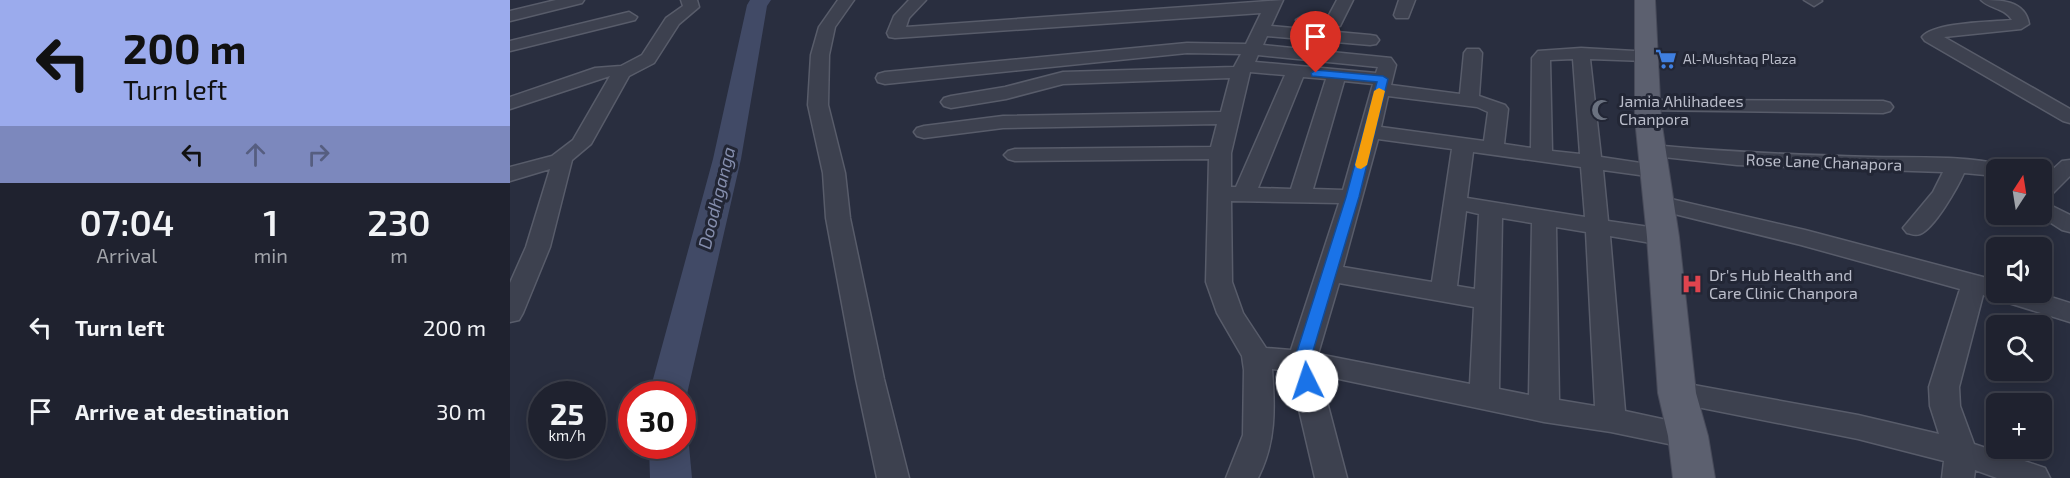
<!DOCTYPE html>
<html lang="en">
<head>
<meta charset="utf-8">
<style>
	body { margin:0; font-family:"Exo 2",sans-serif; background:#2c2f3b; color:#f1f3f6; height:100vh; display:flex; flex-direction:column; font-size:22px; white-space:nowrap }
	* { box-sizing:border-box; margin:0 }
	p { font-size:20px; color:#a1a4aa }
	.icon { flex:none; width:33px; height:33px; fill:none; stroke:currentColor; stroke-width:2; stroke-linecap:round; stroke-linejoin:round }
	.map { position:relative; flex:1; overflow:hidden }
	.panel { display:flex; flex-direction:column; background:#1f222f; width:510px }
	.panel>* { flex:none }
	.guide { background:#9babed; color:#111; overflow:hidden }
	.needle { width:39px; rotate:12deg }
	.controls { position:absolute; left:1476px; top:159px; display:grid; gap:12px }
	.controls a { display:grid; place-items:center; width:66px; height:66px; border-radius:9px; background:#1f222f; box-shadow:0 3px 15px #0003,0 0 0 2px #3c3f4b; font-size:30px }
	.speed { position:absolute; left:18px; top:381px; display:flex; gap:12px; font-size:30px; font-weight:700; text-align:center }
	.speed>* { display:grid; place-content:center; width:78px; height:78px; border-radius:50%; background:#1f222f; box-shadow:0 3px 15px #0003,0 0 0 2px #3c3f4b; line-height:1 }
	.speed small { font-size:15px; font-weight:400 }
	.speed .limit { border:9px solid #d22; background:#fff; color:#111 }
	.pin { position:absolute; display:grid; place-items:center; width:51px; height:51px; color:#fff; margin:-62px -26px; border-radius:50% 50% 50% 0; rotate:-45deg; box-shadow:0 0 6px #0007 }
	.pin .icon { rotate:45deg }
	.me { position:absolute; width:66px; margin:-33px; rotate:356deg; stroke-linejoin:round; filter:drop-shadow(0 0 4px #0008) }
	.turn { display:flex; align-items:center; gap:21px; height:126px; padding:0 24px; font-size:27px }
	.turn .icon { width:78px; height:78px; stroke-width:2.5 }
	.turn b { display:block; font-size:42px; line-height:51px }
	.lanes { display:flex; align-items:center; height:57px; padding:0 24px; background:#0003; justify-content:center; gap:30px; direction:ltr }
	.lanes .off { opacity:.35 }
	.eta { display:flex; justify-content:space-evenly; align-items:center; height:102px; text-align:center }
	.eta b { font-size:36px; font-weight:600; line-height:42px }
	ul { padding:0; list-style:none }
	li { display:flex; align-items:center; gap:18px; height:84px; padding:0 24px }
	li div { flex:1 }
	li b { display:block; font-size:22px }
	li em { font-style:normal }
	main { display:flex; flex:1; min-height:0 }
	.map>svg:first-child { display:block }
</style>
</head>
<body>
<main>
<section class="panel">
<div class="guide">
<div class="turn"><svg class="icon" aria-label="left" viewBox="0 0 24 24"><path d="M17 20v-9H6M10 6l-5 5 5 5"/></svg><div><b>200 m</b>Turn left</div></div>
<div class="lanes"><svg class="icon" aria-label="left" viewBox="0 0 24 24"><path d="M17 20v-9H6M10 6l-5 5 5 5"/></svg><svg class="icon off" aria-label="ahead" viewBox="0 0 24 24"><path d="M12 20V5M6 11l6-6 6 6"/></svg><svg class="icon off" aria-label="right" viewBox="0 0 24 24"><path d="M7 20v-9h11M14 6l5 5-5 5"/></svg></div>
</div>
<div class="eta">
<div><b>07:04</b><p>Arrival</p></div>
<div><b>1</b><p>min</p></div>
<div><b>230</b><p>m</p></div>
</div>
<ul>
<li><svg class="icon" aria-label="left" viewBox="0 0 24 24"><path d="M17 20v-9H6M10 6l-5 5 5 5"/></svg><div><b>Turn left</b></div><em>200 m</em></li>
<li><svg class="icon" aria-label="arrive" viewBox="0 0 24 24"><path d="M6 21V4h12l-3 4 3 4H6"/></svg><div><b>Arrive at destination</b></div><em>30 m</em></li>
</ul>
</section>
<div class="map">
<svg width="1560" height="478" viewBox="0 0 1560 478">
	<rect width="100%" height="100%" fill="#292e3f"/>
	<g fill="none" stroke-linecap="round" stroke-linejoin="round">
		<path fill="#414a66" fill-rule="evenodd" d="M 240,0 L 261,0 L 257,6 L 231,159 L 177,394 L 172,403 L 172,394 L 139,394 L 203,159 L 237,5 Z
			M 172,434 L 179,446 L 182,478 L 140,478 L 139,446 L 172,446 Z"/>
		<defs>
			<path id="minor" d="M 46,0 L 74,0 L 72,3 L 0,21 L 0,11 Z
				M 171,0 L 187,0 L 189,7 L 169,24 L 144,63 L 119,76 L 81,144 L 62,160 L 40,247 L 13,313 L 9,320 L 0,322 L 0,283 L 16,247 L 40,169 L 0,181 L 0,167 L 42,156 L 63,140 L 100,76 L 0,109 L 0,97 L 85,68 L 111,66 L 132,55 L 156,18 L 173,6 Z
				M 328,0 L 344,0 L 325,27 L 319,55 L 318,105 L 335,173 L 340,218 L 374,379 L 399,478 L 367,478 L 346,379 L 316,218 L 313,173 L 298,105 L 301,55 L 309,27 Z
				M 399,0 L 416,0 L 399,18 L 396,27 L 773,0 L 761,26 L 860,35 L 866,36 L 869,40 L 866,44 L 860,45 L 757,36 L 753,45 L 881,58 L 886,65 L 881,85 L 950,94 L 954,53 L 957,49 L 969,49 L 972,53 L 969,96 L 995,105 L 998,109 L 994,144 L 1021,148 L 1022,58 L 1028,51 L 1071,48 L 1142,52 L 1145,56 L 1142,60 L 1136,61 L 1080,59 L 1091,157 L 1144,165 L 1152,166 L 1155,171 L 1152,176 L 1144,177 L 1093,170 L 1098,221 L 1153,229 L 1161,232 L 1165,237 L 1161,242 L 1153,245 L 1100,236 L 1115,411 L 1189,427 L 1193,436 L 1189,445 L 1178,448 L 1101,432 L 1034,422 L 810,375 L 837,478 L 805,478 L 780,371 L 762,369 C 765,408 766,443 748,478 L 716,478 L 733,435 L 734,370 L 732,356 L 707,313 L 696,282 L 699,159 L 505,161 L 498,159 L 494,155 L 498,151 L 505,149 L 701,147 L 707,124 L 493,128 L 414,138 L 407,136 L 404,132 L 407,128 L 414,126 L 493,116 L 711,112 L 720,78 L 553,84 L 496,99 L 441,108 L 434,106 L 431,102 L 434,98 L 441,96 L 495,87 L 553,72 L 724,67 L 731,54 L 677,53 L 375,84 L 368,82 L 366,78 L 368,74 L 375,72 L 677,43 L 736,44 L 751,13 L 385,38 L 379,37 L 377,33 L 384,16 ZM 748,55 L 868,67 L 866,73 L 745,62 ZM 1063,59 L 1070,154 L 1042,151 L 1040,60 ZM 740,72 L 775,75 L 726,187 L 721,187 L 721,153 ZM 793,77 L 816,79 L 781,189 L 748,188 ZM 834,81 L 863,84 L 833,190 L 803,189 ZM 878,96 L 967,107 L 978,112 L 974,141 L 871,127 ZM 868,139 L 942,149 L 922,282 L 833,267 ZM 963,152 L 1071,167 L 1075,217 L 957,198 ZM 721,201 L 829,203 L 781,350 L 756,348 L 733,313 L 722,282 ZM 956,211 L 969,214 L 965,289 L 947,286 ZM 992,218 L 1022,223 L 1019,395 L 989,389 ZM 1046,227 L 1076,232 L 1085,406 L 1049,400 ZM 829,283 L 964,307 L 960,384 L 808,354 Z
				M 827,0 L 843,0 L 830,26 L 794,25 L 786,20 L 794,15 L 818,17 Z
				M 889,0 L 905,0 L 898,18 L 886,18 L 884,15 Z
				M 1294,0 L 1311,0 L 1312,1 L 1304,6 Z
				M 1471,0 C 1490,0 1515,0 1519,24 L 1511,29 L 1434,37 L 1560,109 L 1560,123 L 1553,121 L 1415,41 L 1412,37 C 1424,22 1483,22 1502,20 C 1495,8 1480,9 1471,0 Z
				M 119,12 L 127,17 L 125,20 L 0,51 L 0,41 Z
				M 1137,100 L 1373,101 L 1380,103 L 1383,107 L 1380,111 L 1373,113 L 1130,110 L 1127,106 L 1130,102 Z
				M 1142,145 C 1215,152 1288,155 1361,157 C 1404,158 1452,155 1494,165 L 1496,170 L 1486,170 L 1486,176 L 1454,173 C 1448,187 1424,229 1410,234 C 1405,236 1402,234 1397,233 L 1393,228 L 1423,192 L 1433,172 L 1227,165 L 1135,155 L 1132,151 L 1135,147 Z
				M 1560,160 L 1560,176 L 1540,196 L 1532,198 L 1532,179 L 1552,161 Z
				M 1148,196 L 1295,230 L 1473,277 L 1486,281 L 1486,292 L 1525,292 L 1560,303 L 1560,322 L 1473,295 L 1449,387 L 1450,406 L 1464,444 L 1535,468 L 1540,478 L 1487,478 L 1465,470 L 1464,478 L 1432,478 L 1434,461 L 1348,439 L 1157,401 L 1152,393 L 1157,385 L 1167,382 L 1348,415 L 1429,434 L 1420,406 L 1419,387 L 1450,289 L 1291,245 L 1140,208 L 1137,203 L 1140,198 Z
				M 1532,201 L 1560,215 L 1560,232 L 1552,230 L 1527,214 L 1532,214 Z"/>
			<path id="major" d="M 1125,0 L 1145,0 L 1151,119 L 1169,237 L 1186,393 L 1198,436 L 1205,478 L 1163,478 L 1158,436 L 1148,393 L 1137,237 L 1125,119 Z"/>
		</defs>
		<use href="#minor" stroke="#585c6a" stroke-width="3"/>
		<use href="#major" stroke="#474a59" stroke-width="2"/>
		<use href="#minor" fill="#3d414f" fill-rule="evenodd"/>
		<use href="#major" fill="#5c606f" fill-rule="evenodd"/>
	</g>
	<path fill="#1a73e8" stroke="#114b97" stroke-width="1.5" d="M 806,70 L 873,76 L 878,79 L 849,197 L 800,361 L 805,381 L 803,385 L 797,387 L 791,385 L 784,361 L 836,197 L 867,82 L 802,76 L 801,73 Z"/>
	<path fill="#f59e0b" d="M 869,88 L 875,91 L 857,165 L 851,169 L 847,168 L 845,165 L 864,91 Z"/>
	<defs>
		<symbol id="supermarket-bare" viewBox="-9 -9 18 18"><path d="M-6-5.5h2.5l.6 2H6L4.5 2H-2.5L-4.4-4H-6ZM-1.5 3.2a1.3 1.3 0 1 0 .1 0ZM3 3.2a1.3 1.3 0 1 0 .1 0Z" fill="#3f7fe0" stroke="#222635" stroke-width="2.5" paint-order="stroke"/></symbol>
		<symbol id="mosque-bare" viewBox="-9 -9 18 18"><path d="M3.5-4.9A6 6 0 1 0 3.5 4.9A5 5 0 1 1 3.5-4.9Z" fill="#6b7280" stroke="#222635" stroke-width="2.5" paint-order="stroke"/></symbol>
		<symbol id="hospital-bare" viewBox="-9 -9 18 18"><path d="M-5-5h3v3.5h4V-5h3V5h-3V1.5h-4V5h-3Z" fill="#e0444e" stroke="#222635" stroke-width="2.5" paint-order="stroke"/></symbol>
	</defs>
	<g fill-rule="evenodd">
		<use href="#supermarket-bare" x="1141" y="44" width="30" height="30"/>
		<use href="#mosque-bare" x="1077" y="95" width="30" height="30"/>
		<use href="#hospital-bare" x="1167" y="269" width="30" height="30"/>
	</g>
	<g text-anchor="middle" stroke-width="6" stroke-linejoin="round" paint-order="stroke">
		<g font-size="14" fill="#babdca" stroke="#222635" text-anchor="start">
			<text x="1173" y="64">Al-Mushtaq Plaza</text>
		</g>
		<g font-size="16" fill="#babdca" stroke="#222635" text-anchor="start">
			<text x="1109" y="107">Jamia Ahlihadees<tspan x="1109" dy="18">Chanpora</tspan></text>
			<text x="1199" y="281">Dr's Hub Health and<tspan x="1199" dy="18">Care Clinic Chanpora</tspan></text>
		</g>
		<g font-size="16" fill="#babdca" stroke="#222635">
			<text transform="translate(1314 162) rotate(2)" y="6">Rose Lane Chanapora</text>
		</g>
		<g font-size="18" font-style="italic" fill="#858ead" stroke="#222635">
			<text transform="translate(207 198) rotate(-76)" y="6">Doodhganga</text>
		</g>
	</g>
</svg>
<div class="controls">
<a><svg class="needle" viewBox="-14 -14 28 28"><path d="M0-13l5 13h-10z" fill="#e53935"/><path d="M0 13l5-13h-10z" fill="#a1a4aa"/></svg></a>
<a><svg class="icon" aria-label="sound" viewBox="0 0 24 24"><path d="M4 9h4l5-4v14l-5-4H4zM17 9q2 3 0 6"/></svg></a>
<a><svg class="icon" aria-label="search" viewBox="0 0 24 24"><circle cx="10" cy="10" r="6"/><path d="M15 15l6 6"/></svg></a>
<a>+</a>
</div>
<div class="speed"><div>25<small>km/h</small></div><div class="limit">30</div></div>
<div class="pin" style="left:806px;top:73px;background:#d93025"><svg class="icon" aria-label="arrive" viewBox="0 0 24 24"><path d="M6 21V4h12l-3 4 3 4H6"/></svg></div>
<svg class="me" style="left:797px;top:381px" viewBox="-20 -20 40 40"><circle r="19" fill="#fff"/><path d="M0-13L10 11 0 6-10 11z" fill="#1a73e8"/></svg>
</div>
</main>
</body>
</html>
